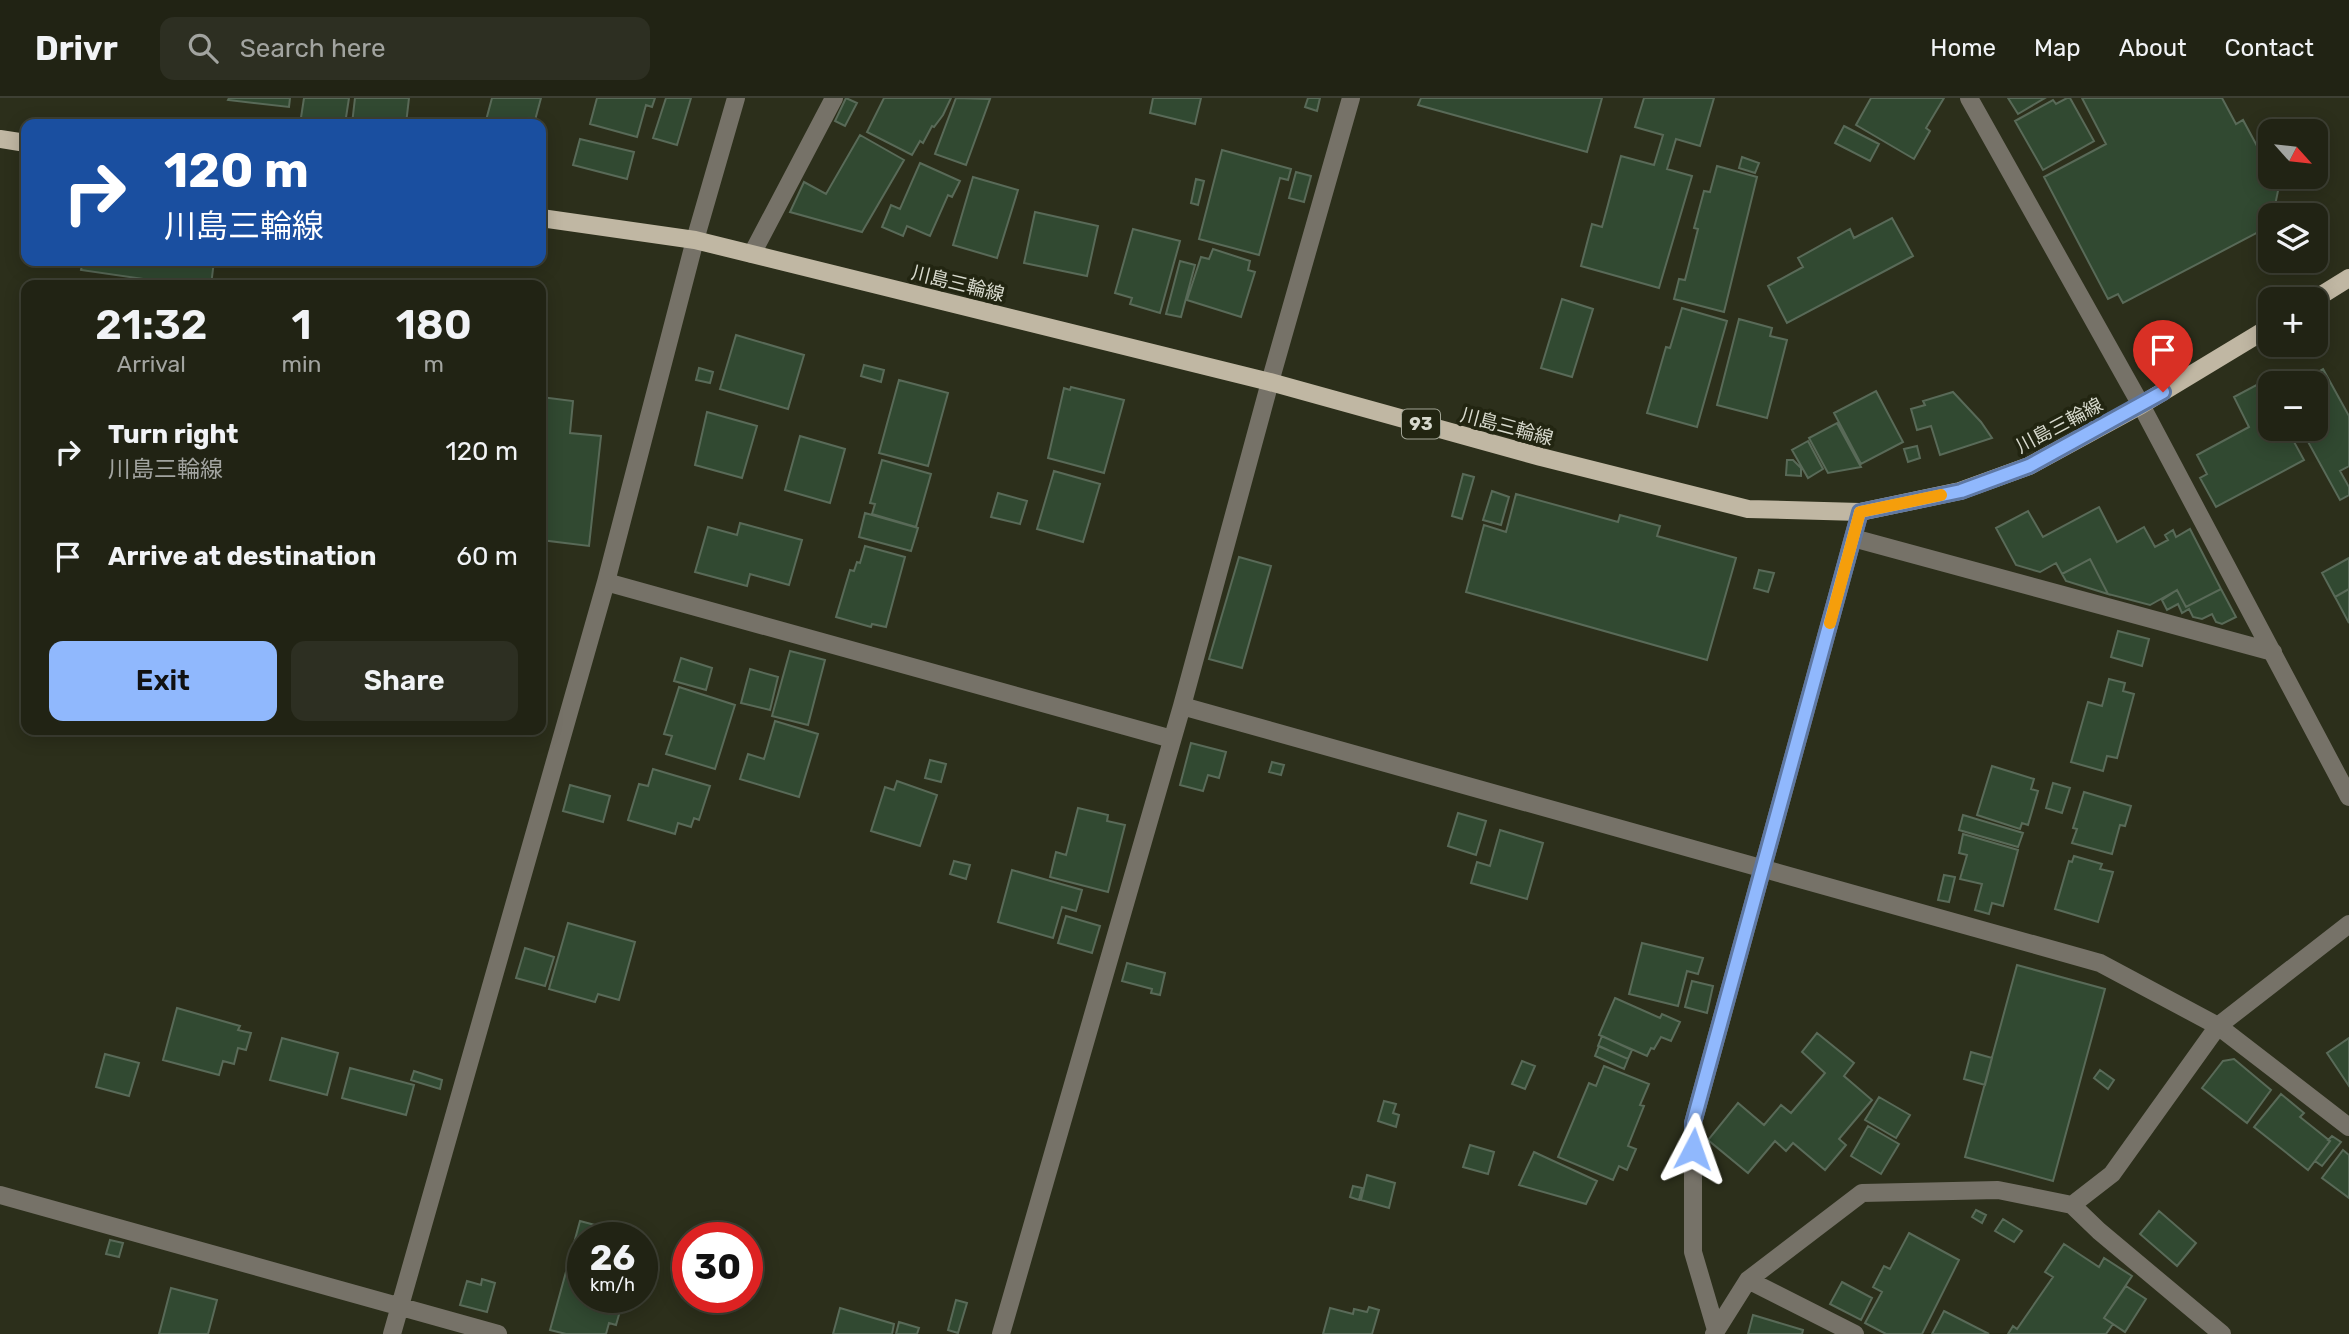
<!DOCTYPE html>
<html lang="en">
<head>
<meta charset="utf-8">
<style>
	body { margin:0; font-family:Rubik,"Noto Sans JP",sans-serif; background:#2d2f22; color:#f1f3f6; height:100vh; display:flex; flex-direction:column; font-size:26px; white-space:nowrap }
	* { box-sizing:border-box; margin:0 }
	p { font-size:23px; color:#a2a4a0 }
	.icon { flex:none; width:38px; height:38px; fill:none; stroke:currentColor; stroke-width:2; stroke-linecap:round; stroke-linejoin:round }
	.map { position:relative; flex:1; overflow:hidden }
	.details { position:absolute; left:21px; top:182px; width:525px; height:455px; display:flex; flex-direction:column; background:#212314; border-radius:14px; box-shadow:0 4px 18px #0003,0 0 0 2px #3e4034 }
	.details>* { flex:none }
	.banner { position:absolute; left:21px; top:21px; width:525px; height:147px; border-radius:14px; box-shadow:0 4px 18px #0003,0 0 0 2px #3e4034; background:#1a4fa0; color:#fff; overflow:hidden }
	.needle { width:46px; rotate:117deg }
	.controls { position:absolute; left:2258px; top:21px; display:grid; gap:14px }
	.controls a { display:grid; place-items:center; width:70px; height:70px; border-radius:14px; background:#212314; box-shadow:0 4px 18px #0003,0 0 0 2px #3e4034; font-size:35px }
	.speed { position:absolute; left:567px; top:1124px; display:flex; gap:14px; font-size:35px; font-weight:700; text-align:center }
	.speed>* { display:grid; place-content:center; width:91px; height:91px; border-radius:50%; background:#212314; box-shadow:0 4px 18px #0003,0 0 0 2px #3e4034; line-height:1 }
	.speed small { font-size:18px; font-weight:400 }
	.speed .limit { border:10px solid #d22; background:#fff; color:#111 }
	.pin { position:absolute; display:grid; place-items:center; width:60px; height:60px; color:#fff; margin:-72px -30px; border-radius:50% 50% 50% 0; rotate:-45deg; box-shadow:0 0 7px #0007 }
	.pin .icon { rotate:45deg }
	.me { position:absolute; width:77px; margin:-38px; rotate:4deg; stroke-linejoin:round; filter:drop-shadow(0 0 5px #0008) }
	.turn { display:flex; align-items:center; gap:24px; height:147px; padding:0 28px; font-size:32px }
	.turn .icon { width:91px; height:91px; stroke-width:2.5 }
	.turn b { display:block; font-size:49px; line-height:60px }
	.eta { display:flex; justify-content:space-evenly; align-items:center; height:119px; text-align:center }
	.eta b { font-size:42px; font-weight:600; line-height:49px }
	.button { display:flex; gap:14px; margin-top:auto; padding:14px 28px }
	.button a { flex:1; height:80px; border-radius:14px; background:#90b8fd; color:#111; font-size:28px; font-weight:600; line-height:80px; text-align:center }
	.button a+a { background:#2d2f22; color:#f1f3f6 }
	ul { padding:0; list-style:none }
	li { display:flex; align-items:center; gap:21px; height:105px; padding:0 28px }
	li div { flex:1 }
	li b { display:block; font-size:26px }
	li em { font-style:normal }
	header { display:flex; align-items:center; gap:42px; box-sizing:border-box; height:98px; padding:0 35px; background:#212314; border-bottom:2px solid #3e4034 }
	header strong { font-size:33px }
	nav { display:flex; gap:38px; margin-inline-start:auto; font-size:24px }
	.search { width:490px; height:63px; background:#2d2f22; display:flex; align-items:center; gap:18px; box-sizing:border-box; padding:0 24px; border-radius:14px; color:#a2a4a0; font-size:26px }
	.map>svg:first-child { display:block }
</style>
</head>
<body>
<header>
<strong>Drivr</strong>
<div class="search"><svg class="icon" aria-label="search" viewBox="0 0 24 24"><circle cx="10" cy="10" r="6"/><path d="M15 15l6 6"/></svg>Search here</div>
<nav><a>Home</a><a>Map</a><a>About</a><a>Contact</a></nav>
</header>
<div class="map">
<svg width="2349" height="1236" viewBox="0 0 2349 1236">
	<rect width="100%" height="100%" fill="#2c2f1b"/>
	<path fill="#314931" stroke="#596a58" stroke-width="2" d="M 229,0 L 290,0 L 289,9 L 228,2 Z
		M 304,0 L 349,0 L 345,26 L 300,26 Z
		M 355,0 L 409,0 L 406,26 L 352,26 Z
		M 492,0 L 541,0 L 534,26 L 485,26 Z
		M 597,0 L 655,0 L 652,9 L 646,7 L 637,39 L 590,26 Z
		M 666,0 L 691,0 L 677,47 L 653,40 Z
		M 846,0 L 857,5 L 845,28 L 835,23 Z
		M 884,0 L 951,0 L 943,17 L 934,29 L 932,28 L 923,45 L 920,43 L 912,57 L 867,34 Z
		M 956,0 L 990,1 L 966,67 L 935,56 Z
		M 1153,0 L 1201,0 L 1195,26 L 1150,15 Z
		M 1308,0 L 1320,0 L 1317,13 L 1305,9 Z
		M 1421,0 L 1602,0 L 1587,54 L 1418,7 Z
		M 1644,0 L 1714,0 L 1700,48 L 1676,41 L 1667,71 L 1692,78 L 1659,190 L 1581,168 L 1592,126 L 1602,129 L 1621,58 L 1654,67 L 1663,37 L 1635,29 Z
		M 1871,0 L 1944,0 L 1926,30 L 1930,33 L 1914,61 L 1856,27 Z
		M 2008,0 L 2045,0 L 2018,16 Z
		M 2067,0 L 2070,0 L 2094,43 L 2043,72 L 2015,23 L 2053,2 L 2056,6 Z
		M 2082,0 L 2222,0 L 2236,26 L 2243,22 L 2270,72 L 2270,79 L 2273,79 L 2279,88 L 2273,117 L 2270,117 L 2270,128 L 2123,205 L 2118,196 L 2108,201 L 2044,79 L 2106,46 Z
		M 1844,28 L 1879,46 L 1870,63 L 1835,45 Z
		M 860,37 L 904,62 L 862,134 L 790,114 L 804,84 L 826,96 Z
		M 580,41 L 634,54 L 627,81 L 573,67 Z
		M 1222,52 L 1291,71 L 1288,82 L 1280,80 L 1259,157 L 1199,141 Z
		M 1742,59 L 1759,65 L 1755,75 L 1739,70 Z
		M 920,65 L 960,83 L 952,99 L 948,97 L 930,138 L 907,128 L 903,138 L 882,129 L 891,107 L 900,111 Z
		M 1717,68 L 1757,79 L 1724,214 L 1674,201 L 1679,181 L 1685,182 L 1698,131 L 1694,130 L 1704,93 L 1710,94 Z
		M 1296,74 L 1311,78 L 1304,104 L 1289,100 Z
		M 973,79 L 1018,92 L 997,160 L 953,147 Z
		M 1196,81 L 1204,83 L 1198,107 L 1191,105 Z
		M 1035,114 L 1098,128 L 1087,178 L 1024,165 Z
		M 1892,120 L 1913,158 L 1787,225 L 1768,188 L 1803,169 L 1798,160 L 1850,131 L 1854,140 Z
		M 1133,131 L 1180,143 L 1160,215 L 1130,206 L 1132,200 L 1115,195 Z
		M 1213,151 L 1250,163 L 1248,172 L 1255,174 L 1241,219 L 1187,202 L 1201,159 L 1209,161 Z
		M 83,163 L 214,163 L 211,187 L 185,187 L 81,172 Z
		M 1180,163 L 1195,167 L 1181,219 L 1166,216 Z
		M 1562,201 L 1593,211 L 1572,279 L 1541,270 Z
		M 1682,210 L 1727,223 L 1697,329 L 1647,315 L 1666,249 L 1670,250 Z
		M 1739,221 L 1772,230 L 1770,238 L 1787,242 L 1767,320 L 1717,307 Z
		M 736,237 L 804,257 L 788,311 L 720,291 Z
		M 864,267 L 884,272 L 881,284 L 861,278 Z
		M 699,270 L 713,274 L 710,285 L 696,282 Z
		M 2323,271 L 2349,318 L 2349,368 L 2340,373 L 2349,389 L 2349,397 L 2340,402 L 2301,331 L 2315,331 L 2315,285 L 2298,285 Z
		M 899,282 L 948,295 L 928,368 L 879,355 Z
		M 2262,284 L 2270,299 L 2270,331 L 2287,331 L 2304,362 L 2216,409 L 2200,380 L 2207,376 L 2197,357 L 2249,329 L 2234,299 Z
		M 1071,289 L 1124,302 L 1104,375 L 1048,360 L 1064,290 L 1070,292 Z
		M 1876,293 L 1903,344 L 1861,366 L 1834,315 Z
		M 1953,294 L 1981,324 L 1992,340 L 1940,357 L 1931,328 L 1917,332 L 1911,311 L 1925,307 L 1923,303 Z
		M 541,299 L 573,303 L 570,335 L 601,338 L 589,448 L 541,442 Z
		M 707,314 L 757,328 L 742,380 L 695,367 Z
		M 1837,325 L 1861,369 L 1828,375 L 1809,340 Z
		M 800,338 L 845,351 L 830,405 L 785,392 Z
		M 1808,343 L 1823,371 L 1808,380 L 1792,352 Z
		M 1917,348 L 1920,360 L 1908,364 L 1904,351 Z
		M 882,362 L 931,376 L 916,429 L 872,416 L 875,406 L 870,405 Z
		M 1787,362 L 1793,362 L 1801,370 L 1801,378 L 1786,377 Z
		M 1054,373 L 1100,386 L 1083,444 L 1037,431 Z
		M 1463,376 L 1474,379 L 1462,421 L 1452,418 Z
		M 1492,393 L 1509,399 L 1501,427 L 1483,422 Z
		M 998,395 L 1027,403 L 1020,426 L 991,419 Z
		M 1516,396 L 1618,424 L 1620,417 L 1660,428 L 1657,438 L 1736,460 L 1707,562 L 1466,494 L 1484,427 L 1506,434 Z
		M 2099,409 L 2117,444 L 2144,429 L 2155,449 L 2168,442 L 2165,437 L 2173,432 L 2176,439 L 2190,431 L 2221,491 L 2186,509 L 2177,492 L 2150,507 L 2108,496 L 2090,461 L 2062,476 L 2056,465 L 2040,474 L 2016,467 L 1996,430 L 2028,413 L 2043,439 Z
		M 865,415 L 918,430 L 911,453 L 859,439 Z
		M 740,425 L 802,442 L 789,487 L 750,476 L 747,488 L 695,474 L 708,429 L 737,437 Z
		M 865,448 L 905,459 L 886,529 L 872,526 L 871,529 L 836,519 L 850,472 L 854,473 L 857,464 L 860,465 Z
		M 1239,459 L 1271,468 L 1242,570 L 1209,561 Z
		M 2349,460 L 2349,491 L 2335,499 L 2322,475 Z
		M 2090,461 L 2108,496 L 2066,483 L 2062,476 Z
		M 1759,472 L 1774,475 L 1768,494 L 1754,490 Z
		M 2221,491 L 2236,519 L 2222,526 L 2216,524 L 2212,516 L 2202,521 L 2193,519 L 2189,511 L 2182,515 L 2178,506 L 2167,512 L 2162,502 L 2177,492 L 2186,509 Z
		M 2349,491 L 2349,525 L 2335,499 Z
		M 2118,533 L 2149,541 L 2142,568 L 2111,559 Z
		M 790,553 L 825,562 L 808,627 L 772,618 Z
		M 681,560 L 712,570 L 706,592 L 674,583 Z
		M 750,571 L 778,579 L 770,612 L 741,605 Z
		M 2109,581 L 2125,585 L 2123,593 L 2134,596 L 2117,660 L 2107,658 L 2103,673 L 2071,664 L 2088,604 L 2102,608 Z
		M 679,589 L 735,607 L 715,671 L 666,656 L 672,638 L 664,636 Z
		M 775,623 L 818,636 L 799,699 L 740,681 L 748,656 L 764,661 Z
		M 1191,645 L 1226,654 L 1219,680 L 1208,677 L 1203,693 L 1180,687 Z
		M 930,662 L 946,666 L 941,684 L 925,680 Z
		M 1272,664 L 1284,667 L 1281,677 L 1269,674 Z
		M 1992,668 L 2034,681 L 2031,691 L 2038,693 L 2028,727 L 2022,725 L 2020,731 L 1977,717 Z
		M 653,671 L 710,688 L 699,722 L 694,720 L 691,729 L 678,725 L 675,736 L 628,722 L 639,686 L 648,688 Z
		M 897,683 L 937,697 L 920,748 L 871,733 L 885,689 L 894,692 Z
		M 2053,685 L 2070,690 L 2062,715 L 2046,710 Z
		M 570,687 L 610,698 L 603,724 L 563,713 Z
		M 2084,694 L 2131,708 L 2125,728 L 2120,727 L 2112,756 L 2072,745 L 2077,731 L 2073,730 Z
		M 1078,710 L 1108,717 L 1107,723 L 1125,727 L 1108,794 L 1050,779 L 1056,754 L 1066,757 Z
		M 1458,715 L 1486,723 L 1476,757 L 1448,748 Z
		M 1963,717 L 2023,735 L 2018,749 L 1959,732 Z
		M 1500,732 L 1543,745 L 1527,801 L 1471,785 L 1477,764 L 1490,768 Z
		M 1963,736 L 2018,752 L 2003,808 L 1992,805 L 1989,816 L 1975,812 L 1982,786 L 1960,781 L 1967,757 L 1959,755 Z
		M 2074,758 L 2102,766 L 2100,771 L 2113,774 L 2098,824 L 2055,811 L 2069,763 L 2072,764 Z
		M 954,763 L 970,767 L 966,781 L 950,776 Z
		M 1012,772 L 1082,792 L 1076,813 L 1062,809 L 1053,840 L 998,824 Z
		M 1944,777 L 1955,779 L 1949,804 L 1938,802 Z
		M 1066,818 L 1100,828 L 1092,855 L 1058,845 Z
		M 568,825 L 635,844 L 619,902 L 598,896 L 595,904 L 549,891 Z
		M 1642,845 L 1703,860 L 1698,876 L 1687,873 L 1678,908 L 1629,896 Z
		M 525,850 L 554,859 L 545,888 L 516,880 Z
		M 1127,865 L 1165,875 L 1160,897 L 1151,895 L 1152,891 L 1122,883 Z
		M 2017,867 L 2105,891 L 2053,1083 L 1965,1059 Z
		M 1692,883 L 1713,888 L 1707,915 L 1685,909 Z
		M 1615,900 L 1660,920 L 1662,916 L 1680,924 L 1671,943 L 1661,939 L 1654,951 L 1651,950 L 1647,958 L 1599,937 Z
		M 177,910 L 240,928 L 238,932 L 251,935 L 246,952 L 238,950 L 234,966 L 223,963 L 219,977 L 163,962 Z
		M 1817,935 L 1854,965 L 1844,978 L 1872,1002 L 1839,1041 L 1846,1047 L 1825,1072 L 1793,1045 L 1786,1053 L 1775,1043 L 1748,1075 L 1708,1042 L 1738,1005 L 1764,1027 L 1781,1007 L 1791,1015 L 1825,975 L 1802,954 Z
		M 1602,938 L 1632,952 L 1628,961 L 1598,948 Z
		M 282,940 L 338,955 L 327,997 L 270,982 Z
		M 2349,940 L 2349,988 L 2327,955 Z
		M 1599,948 L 1628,961 L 1624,971 L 1595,958 Z
		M 1971,954 L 1992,960 L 1985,987 L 1964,981 Z
		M 105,956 L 139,965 L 129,998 L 96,989 Z
		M 2234,961 L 2271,992 L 2247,1025 L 2202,990 L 2223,963 Z
		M 1522,963 L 1535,968 L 1525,991 L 1512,986 Z
		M 1604,968 L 1649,986 L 1640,1007 L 1644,1008 L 1628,1048 L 1636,1051 L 1627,1072 L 1619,1068 L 1613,1082 L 1558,1059 L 1589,985 L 1596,988 Z
		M 350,970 L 414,987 L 406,1017 L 342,1000 Z
		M 2100,972 L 2114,982 L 2108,991 L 2094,980 Z
		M 414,973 L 442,982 L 440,991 L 411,982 Z
		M 2281,996 L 2304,1015 L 2300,1019 L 2330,1043 L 2308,1072 L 2254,1029 Z
		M 1879,999 L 1910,1017 L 1896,1040 L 1865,1022 Z
		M 1384,1003 L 1396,1006 L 1393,1015 L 1399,1017 L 1396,1029 L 1378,1023 Z
		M 1868,1028 L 1899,1046 L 1881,1076 L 1851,1058 Z
		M 2332,1038 L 2341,1044 L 2322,1068 L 2315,1063 L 2330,1043 L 2328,1042 Z
		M 1470,1047 L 1494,1054 L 1488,1076 L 1463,1069 Z
		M 2343,1052 L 2349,1057 L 2349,1100 L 2322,1080 Z
		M 1534,1054 L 1597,1083 L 1586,1106 L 1519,1087 Z
		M 1367,1077 L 1395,1085 L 1389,1110 L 1361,1102 Z
		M 1353,1088 L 1362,1090 L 1359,1102 L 1350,1099 Z
		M 1976,1112 L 1986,1117 L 1982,1125 L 1972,1119 Z
		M 2159,1113 L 2196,1145 L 2177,1168 L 2140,1136 Z
		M 2003,1121 L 2022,1133 L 2014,1144 L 1995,1133 Z
		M 580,1123 L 640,1139 L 583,1139 L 583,1199 L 624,1199 L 616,1227 L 609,1225 L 606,1236 L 566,1236 L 550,1232 Z
		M 1909,1135 L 1959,1162 L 1922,1236 L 1886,1236 L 1865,1225 L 1882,1194 L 1873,1189 L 1884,1168 L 1890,1171 Z
		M 110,1142 L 123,1145 L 119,1159 L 106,1156 Z
		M 2064,1146 L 2099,1169 L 2104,1160 L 2132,1178 L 2104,1220 L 2113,1226 L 2106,1236 L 2008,1236 L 2013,1228 L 2017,1231 L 2053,1179 L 2045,1174 Z
		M 482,1181 L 495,1185 L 487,1214 L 460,1207 L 467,1183 L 481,1187 Z
		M 1842,1184 L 1872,1200 L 1861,1222 L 1830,1206 Z
		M 2126,1188 L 2146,1201 L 2125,1234 L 2104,1220 Z
		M 171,1190 L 217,1202 L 208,1236 L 159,1236 Z
		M 956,1202 L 967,1205 L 958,1235 L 948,1232 Z
		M 1369,1209 L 1379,1212 L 1372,1236 L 1323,1236 L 1330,1210 L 1353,1216 L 1354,1211 L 1367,1214 Z
		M 840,1210 L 894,1226 L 892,1236 L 833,1236 Z
		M 1944,1213 L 1989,1236 L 1932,1236 Z
		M 1753,1217 L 1803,1232 L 1802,1236 L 1748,1236 Z
		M 899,1224 L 919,1230 L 917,1236 L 896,1236 Z"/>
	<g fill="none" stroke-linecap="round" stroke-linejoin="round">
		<path stroke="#767268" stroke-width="18" d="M 1969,0 L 2141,307 L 2349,699
			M 752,156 L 834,0
			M 1853,440 L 2273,554
			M 606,484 L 1172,641
			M 1182,608 L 2100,865 L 2218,928 L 2349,1029
			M 0,1097 L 498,1236
			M 2072,1107 L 2099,1133 L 2222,1236
			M 1748,1182 L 1855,1236
			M 1716,1232 L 1693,1154 L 1693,1025 L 1860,414
			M 392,1236 L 606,484 L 695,142 L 736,0
			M 1001,1236 L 1182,608 L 1270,284 L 1351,0
			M 1714,1236 L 1748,1182 L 1862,1095 L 1998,1092 L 2072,1107 L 2112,1076 L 2218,928 L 2349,826"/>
		<path stroke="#c0b7a3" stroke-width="18" d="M 0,41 L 26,45
			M 541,120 L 695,142 L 1270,284 L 1541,359 L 1748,411 L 1860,414 L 1960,393 L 2029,368 L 2141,307 L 2270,229
			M 2315,201 L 2349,180"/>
	</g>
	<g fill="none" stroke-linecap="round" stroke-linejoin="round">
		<defs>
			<path id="route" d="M 1693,1051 L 1693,1025 L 1860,414 L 1961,393 L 2029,368 L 2163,294"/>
		</defs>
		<use href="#route" stroke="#5e78a4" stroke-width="18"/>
		<use href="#route" stroke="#90b8fd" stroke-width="12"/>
		<path stroke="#f59e0b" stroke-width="12" d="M 1830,525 L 1860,414 L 1941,397"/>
	</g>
	<g text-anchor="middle" stroke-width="7" stroke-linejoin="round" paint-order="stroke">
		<rect fill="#222511" stroke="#a1a495" stroke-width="2" x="1402" y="311.5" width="38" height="29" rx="5"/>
		<g font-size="18" font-weight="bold" fill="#d8dace">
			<text x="1421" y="332">93</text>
		</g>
		<g font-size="19" fill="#d8dace" stroke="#222511">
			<text transform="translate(958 185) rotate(14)" y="7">川島三輪線</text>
			<text transform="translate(2059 327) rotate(-28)" y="7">川島三輪線</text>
			<text transform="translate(1507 328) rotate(15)" y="7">川島三輪線</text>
		</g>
	</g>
</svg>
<div class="controls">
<a><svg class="needle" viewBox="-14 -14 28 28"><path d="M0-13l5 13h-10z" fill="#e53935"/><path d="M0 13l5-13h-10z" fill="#a2a4a0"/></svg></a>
<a><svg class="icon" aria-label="layers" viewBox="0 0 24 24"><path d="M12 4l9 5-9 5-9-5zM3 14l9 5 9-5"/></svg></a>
<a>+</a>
<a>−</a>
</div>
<div class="speed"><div>26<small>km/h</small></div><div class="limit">30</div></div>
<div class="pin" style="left:2163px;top:294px;background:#d93025"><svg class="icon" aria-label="arrive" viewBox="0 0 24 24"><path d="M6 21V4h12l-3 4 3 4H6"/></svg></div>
<svg class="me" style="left:1693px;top:1051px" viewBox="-20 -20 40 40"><path d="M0-17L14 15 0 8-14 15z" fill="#90b8fd" stroke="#fff" stroke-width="4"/></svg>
<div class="banner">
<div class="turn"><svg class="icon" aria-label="right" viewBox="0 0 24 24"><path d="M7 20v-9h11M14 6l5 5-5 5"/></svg><div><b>120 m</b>川島三輪線</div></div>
</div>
<section class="details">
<div class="eta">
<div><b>21:32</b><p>Arrival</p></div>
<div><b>1</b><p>min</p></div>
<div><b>180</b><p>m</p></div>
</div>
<ul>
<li><svg class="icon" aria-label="right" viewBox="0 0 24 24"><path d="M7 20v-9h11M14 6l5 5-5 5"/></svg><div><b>Turn right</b><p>川島三輪線</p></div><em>120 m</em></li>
<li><svg class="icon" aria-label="arrive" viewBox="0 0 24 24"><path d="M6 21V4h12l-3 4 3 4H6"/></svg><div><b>Arrive at destination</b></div><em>60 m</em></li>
</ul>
<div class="button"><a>Exit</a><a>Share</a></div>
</section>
</div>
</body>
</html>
